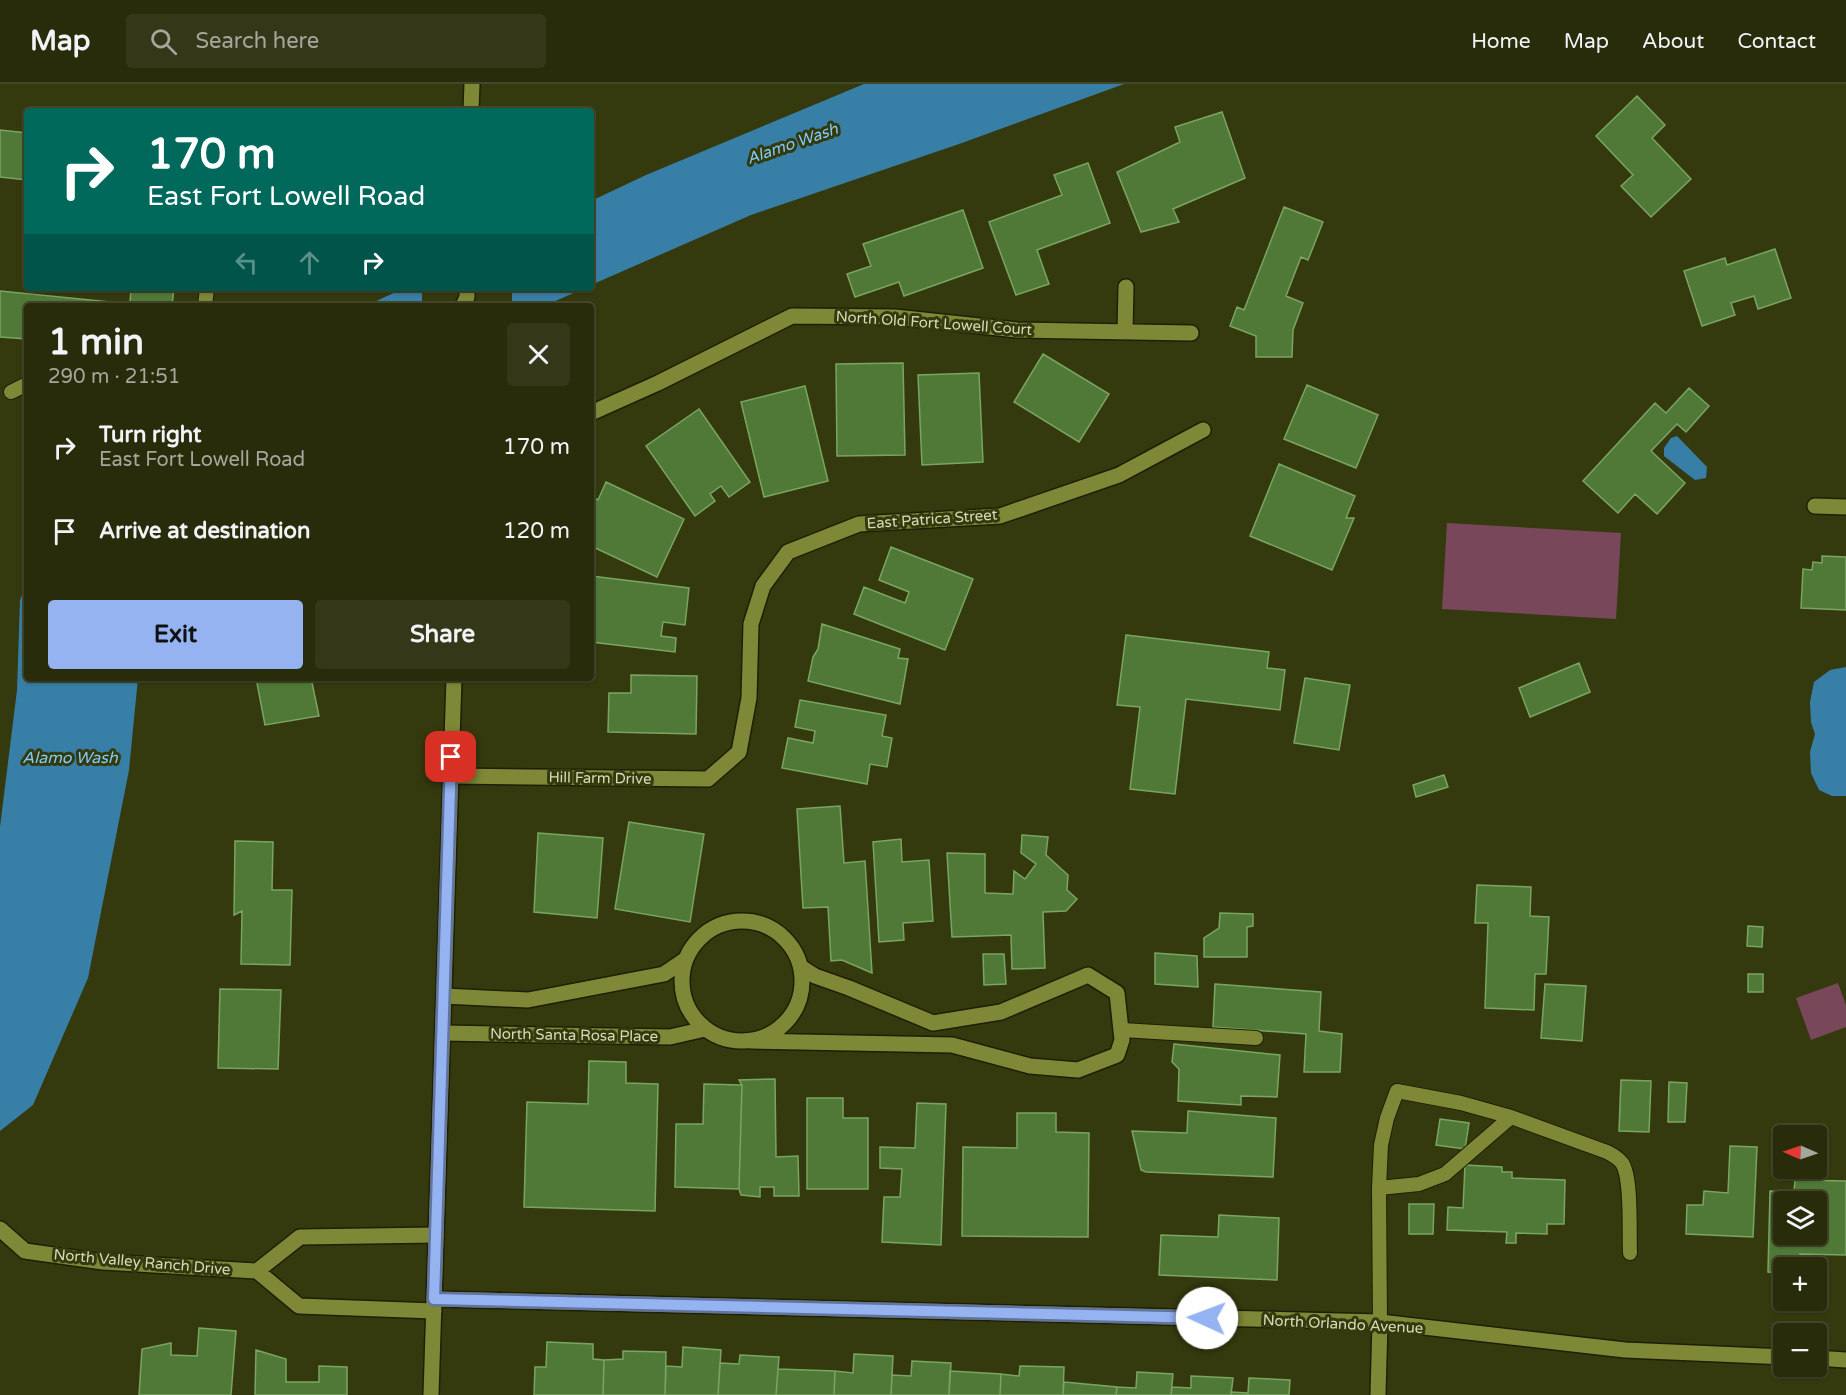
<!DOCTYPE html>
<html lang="en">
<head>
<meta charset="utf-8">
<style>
	body { margin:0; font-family:"Varela Round",sans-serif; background:#343818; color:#f1f3f6; height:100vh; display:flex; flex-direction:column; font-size:22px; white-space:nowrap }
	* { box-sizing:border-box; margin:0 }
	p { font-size:20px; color:#a5a79c }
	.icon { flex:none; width:33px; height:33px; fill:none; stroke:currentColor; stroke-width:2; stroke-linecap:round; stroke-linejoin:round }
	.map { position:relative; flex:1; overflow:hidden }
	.sheet { position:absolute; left:24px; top:219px; width:570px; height:378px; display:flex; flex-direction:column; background:#282c0a; border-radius:6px; box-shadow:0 2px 4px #0004,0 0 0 2px #44482b }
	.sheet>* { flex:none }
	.hud { position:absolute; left:24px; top:24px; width:570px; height:183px; border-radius:6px; box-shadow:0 2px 4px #0004,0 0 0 2px #44482b; background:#00695c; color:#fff; overflow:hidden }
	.needle { width:39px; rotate:272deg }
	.controls { position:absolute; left:1773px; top:1041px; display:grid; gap:12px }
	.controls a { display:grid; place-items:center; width:54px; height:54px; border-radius:6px; background:#282c0a; box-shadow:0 2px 4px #0004,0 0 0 2px #44482b; font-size:30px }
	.pin { position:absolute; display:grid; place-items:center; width:51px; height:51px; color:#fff; margin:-26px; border-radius:12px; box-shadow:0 3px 9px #0006 }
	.me { position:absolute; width:66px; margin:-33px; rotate:272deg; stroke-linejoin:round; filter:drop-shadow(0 0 4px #0008) }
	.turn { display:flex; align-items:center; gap:21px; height:126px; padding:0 24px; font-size:27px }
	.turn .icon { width:78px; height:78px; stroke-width:2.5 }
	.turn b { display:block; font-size:42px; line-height:51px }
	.lanes { display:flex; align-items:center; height:57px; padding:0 24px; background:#0003; justify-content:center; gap:30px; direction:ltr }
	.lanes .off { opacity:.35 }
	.round { display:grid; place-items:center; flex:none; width:63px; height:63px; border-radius:6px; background:#343818 }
	.summary { display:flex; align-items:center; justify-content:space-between; height:102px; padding:0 24px }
	h1 { font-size:36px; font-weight:700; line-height:45px }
	.cta { display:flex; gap:12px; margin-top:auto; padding:12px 24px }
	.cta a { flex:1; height:69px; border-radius:6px; background:#95b2f1; color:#111; font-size:24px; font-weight:700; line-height:69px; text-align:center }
	.cta a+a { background:#343818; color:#f1f3f6 }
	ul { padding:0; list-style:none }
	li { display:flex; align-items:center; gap:18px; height:84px; padding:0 24px }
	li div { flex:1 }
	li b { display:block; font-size:22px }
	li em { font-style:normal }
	header { display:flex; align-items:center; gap:36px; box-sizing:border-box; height:84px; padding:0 30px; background:#282c0a; border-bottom:2px solid #44482b }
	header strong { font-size:28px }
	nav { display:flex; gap:33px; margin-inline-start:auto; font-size:21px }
	.search { width:420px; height:54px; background:#343818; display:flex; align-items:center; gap:15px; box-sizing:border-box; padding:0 21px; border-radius:6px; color:#a5a79c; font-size:22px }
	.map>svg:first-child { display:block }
</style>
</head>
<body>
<header>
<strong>Map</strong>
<div class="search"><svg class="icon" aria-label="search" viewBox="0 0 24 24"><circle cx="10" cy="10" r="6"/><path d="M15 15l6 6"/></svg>Search here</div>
<nav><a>Home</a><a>Map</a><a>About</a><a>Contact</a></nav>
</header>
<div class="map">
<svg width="1846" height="1311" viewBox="0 0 1846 1311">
	<rect width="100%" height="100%" fill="#353a0e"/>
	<path fill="#78475a" d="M 1447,439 L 1621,449 L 1616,535 L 1442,525 Z
		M 1838,899 L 1846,921 L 1846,943 L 1811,956 L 1796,914 Z"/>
	<path fill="#377fa6" d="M 864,0 L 1124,0 L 962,59 L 751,131 L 591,201 L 591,117 L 646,91 Z
		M 404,204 L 585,204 L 544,222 L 366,222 Z
		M 1677,352 L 1707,383 L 1706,394 L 1695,396 L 1664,372 L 1664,364 L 1671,354 Z
		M 27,498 L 27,594 L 138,594 L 129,686 L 88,894 L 33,1021 L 0,1047 L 0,743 L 17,606 L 20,516 Z
		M 1846,583 L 1846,712 L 1832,712 L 1819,706 L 1811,689 L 1810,668 L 1815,650 L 1811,638 L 1810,618 L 1814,598 L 1830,586 Z"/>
	<path fill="#353a0e" d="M 422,204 L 512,204 L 512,222 L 422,222 Z"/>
	<path fill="#507937" stroke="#79a561" stroke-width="1.5" fill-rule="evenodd" d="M 1637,12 L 1665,41 L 1652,54 L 1691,95 L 1651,133 L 1621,102 L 1633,91 L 1596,52 Z
		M 1222,28 L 1245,94 L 1173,125 L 1179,138 L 1141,148 L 1117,88 L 1180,58 L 1175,43 Z
		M 0,46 L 27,49 L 27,96 L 0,93 Z
		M 1088,79 L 1110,139 L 1037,166 L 1049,200 L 1016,211 L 989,138 L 1062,111 L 1054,91 Z
		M 1284,123 L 1323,138 L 1308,176 L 1301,173 L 1286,212 L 1303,219 L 1293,246 L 1292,273 L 1256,273 L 1256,252 L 1230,242 L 1237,223 L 1244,226 Z
		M 963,126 L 983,184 L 904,212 L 899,198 L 855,213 L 847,190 L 871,182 L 863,160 Z
		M 1775,165 L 1791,214 L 1758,225 L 1754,212 L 1731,219 L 1735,231 L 1702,242 L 1684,187 L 1725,174 L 1727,181 Z
		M 131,204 L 174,204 L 172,222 L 27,222 L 27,255 L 0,253 L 0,207 L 130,220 Z
		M 1043,270 L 1109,310 L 1079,358 L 1014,318 Z
		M 903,279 L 905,371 L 837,372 L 836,280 Z
		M 979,289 L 983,378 L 922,381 L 918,291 Z
		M 1307,301 L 1378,331 L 1356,384 L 1284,355 Z
		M 805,302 L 828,397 L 764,413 L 741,318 Z
		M 1689,304 L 1709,322 L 1686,348 L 1677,340 L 1651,367 L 1685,399 L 1657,430 L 1635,410 L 1618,429 L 1583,397 L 1655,319 L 1666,329 Z
		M 699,325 L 750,398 L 729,413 L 721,402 L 710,410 L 715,417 L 695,432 L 646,362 Z
		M 1279,380 L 1355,412 L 1346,434 L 1354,434 L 1332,486 L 1250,452 Z
		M 606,398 L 684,435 L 657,493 L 591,462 L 591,412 L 598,416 Z
		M 891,463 L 973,495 L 945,566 L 854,530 L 864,503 L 905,519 L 909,508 L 879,496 Z
		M 1822,472 L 1846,473 L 1846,526 L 1801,524 L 1803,485 L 1812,486 L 1813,478 L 1822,479 Z
		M 591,492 L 689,504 L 685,541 L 663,538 L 661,552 L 676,554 L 675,568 L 591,558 Z
		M 822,540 L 900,565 L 898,574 L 908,575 L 900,620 L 808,597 L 813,573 L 818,565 Z
		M 1126,551 L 1269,568 L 1267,584 L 1285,586 L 1280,626 L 1186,615 L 1175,710 L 1130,705 L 1140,623 L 1117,621 Z
		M 1579,579 L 1590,608 L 1530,633 L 1519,604 Z
		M 631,591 L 697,592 L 696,650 L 608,648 L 609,609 L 631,609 Z
		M 256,594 L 311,594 L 319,632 L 265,641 Z
		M 1305,594 L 1350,601 L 1339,666 L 1294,659 Z
		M 800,616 L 886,631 L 882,652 L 892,654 L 887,683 L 870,680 L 867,700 L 782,684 L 788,654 L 813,659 L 815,647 L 795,643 Z
		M 1444,691 L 1448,703 L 1416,713 L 1413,701 Z
		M 840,722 L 844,779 L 865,777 L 872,889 L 842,876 L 831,877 L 828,823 L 803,824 L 797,725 Z
		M 629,738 L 704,750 L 690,838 L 615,825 Z
		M 538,749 L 603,754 L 597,834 L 534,828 Z
		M 1022,751 L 1048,753 L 1046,771 L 1068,791 L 1067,806 L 1077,815 L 1066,827 L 1043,828 L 1045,884 L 1012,885 L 1011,851 L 952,853 L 947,769 L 985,770 L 985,809 L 1013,810 L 1014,787 L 1025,795 L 1036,780 L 1021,769 Z
		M 901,755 L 902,778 L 929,776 L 933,837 L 903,839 L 904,856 L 879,858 L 873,758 Z
		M 235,757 L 273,758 L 272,806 L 292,806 L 290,881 L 241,880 L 242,827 L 234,831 Z
		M 1477,801 L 1531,803 L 1530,832 L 1549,833 L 1546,890 L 1535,890 L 1534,926 L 1485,924 L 1488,839 L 1475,839 Z
		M 1220,829 L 1253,830 L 1253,842 L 1247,843 L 1247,873 L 1204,873 L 1204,854 L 1219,844 Z
		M 1748,842 L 1763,843 L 1762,863 L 1747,862 Z
		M 1155,869 L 1197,872 L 1198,903 L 1155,900 Z
		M 983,870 L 1004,870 L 1006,900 L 984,901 Z
		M 1748,890 L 1763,890 L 1763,908 L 1748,908 Z
		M 1215,900 L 1321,908 L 1319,947 L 1342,950 L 1340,988 L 1304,988 L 1306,950 L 1213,943 Z
		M 1545,900 L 1586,902 L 1582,957 L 1541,954 Z
		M 220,905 L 281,906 L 278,985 L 218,984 Z
		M 1174,960 L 1280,971 L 1277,1013 L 1241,1012 L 1241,1021 L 1178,1017 L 1179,985 L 1172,978 Z
		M 589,977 L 626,978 L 626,999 L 658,1000 L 655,1127 L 524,1123 L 527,1018 L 588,1020 Z
		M 775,995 L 776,1073 L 798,1072 L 799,1112 L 774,1112 L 774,1103 L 760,1103 L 760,1113 L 741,1111 L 739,1105 L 742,1001 L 739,996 Z
		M 1621,996 L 1651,997 L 1649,1048 L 1619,1047 Z
		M 1669,998 L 1687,999 L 1685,1038 L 1668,1038 Z
		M 704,1000 L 742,1001 L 739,1105 L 675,1103 L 676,1040 L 703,1040 Z
		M 807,1014 L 843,1014 L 843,1034 L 868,1034 L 868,1105 L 807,1105 Z
		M 917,1019 L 946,1020 L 941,1161 L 882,1158 L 884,1113 L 900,1113 L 902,1085 L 880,1084 L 880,1063 L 915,1064 Z
		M 1188,1027 L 1276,1034 L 1273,1093 L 1146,1088 L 1141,1086 L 1132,1047 L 1187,1049 Z
		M 1017,1029 L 1056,1029 L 1056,1048 L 1089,1049 L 1088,1153 L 962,1152 L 963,1063 L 1017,1064 Z
		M 1440,1035 L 1469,1039 L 1465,1065 L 1436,1061 Z
		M 1730,1062 L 1757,1063 L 1753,1153 L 1686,1150 L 1687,1121 L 1703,1121 L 1704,1107 L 1728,1109 Z
		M 1465,1081 L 1502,1083 L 1502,1088 L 1512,1088 L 1512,1094 L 1565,1096 L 1564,1140 L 1547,1140 L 1547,1150 L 1516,1149 L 1516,1159 L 1506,1159 L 1507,1148 L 1447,1146 L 1448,1123 L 1463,1124 Z
		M 1795,1096 L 1846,1097 L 1846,1171 L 1800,1170 L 1799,1184 L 1784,1184 L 1784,1189 L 1768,1188 L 1770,1107 L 1794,1108 ZM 1784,1118 L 1816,1118 L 1816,1150 L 1784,1150 Z
		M 1409,1120 L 1434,1120 L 1433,1150 L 1409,1150 Z
		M 1219,1131 L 1279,1134 L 1277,1196 L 1159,1191 L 1161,1151 L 1218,1153 Z
		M 199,1244 L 236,1247 L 231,1311 L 139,1311 L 142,1265 L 171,1259 L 171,1271 L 197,1272 Z
		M 547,1258 L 593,1260 L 593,1275 L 604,1276 L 603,1311 L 534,1311 L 535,1283 L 546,1283 Z
		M 683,1263 L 721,1266 L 718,1311 L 665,1311 L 666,1282 L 682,1283 Z
		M 256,1266 L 286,1275 L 286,1298 L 319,1298 L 319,1282 L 347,1283 L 347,1311 L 255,1311 Z
		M 623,1267 L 666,1268 L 665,1311 L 603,1311 L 604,1276 L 623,1275 Z
		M 854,1270 L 893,1272 L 891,1311 L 834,1311 L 835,1287 L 853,1289 Z
		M 740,1271 L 779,1273 L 776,1311 L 718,1311 L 720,1279 L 739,1280 Z
		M 912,1277 L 951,1279 L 949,1311 L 891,1311 L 892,1291 L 911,1292 Z
		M 1020,1282 L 1064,1283 L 1063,1311 L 1000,1311 L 1001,1290 L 1019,1292 Z
		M 778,1285 L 835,1287 L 834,1311 L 776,1311 Z
		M 950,1287 L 1001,1290 L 1000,1311 L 949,1311 Z
		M 1137,1288 L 1173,1290 L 1171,1311 L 1116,1311 L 1117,1303 L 1136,1304 Z
		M 1191,1292 L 1233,1294 L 1231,1311 L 1171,1311 L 1172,1303 L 1191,1304 Z
		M 1249,1294 L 1290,1296 L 1289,1311 L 1231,1311 L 1231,1308 L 1248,1309 Z
		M 1064,1298 L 1117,1303 L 1116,1311 L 1063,1311 Z"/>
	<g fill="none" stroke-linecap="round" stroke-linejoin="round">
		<defs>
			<path id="service" d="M 205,222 L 207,204
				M 11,308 L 27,300
				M 1122,946 L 1256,954
				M 1379,1104 L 1419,1100 L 1445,1090 L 1511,1033
				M 1380,1238 L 1379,1104 L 1381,1061 L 1387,1034 L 1397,1007 L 1461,1019 L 1511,1033 L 1607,1068 C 1613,1071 1618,1074 1622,1079 C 1632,1094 1629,1148 1630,1169"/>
			<path id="minor" d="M 1125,247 L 1126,203
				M 591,329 L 658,299 L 792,232 L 895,233 L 1017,246 L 1191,249
				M 1815,422 L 1846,423
				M 451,692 L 708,695 L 739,668 L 749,614 L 751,540 L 763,502 L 788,468 L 859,440 L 1000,432 L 1119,391 L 1203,346
				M682 897a60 60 0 1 1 120 0a60 60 0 1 1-120 0Z
				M 444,912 L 528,916 L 664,890 L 686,875
				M 443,949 L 670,953 L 705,945
				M 751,957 L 952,961 L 1030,982 L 1078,986 L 1117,971 L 1122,956 L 1117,909 L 1088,891 L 1001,928 L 933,939 L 849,904 L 815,892 L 801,883
				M 0,1145 L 25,1167 L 103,1178 L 257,1187 L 299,1222 L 434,1227
				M 257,1187 L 300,1153 L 436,1151
				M 434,1215 L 1380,1238 L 1625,1266 L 1784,1273
				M 1816,1274 L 1846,1276
				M 1378,1311 L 1380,1238"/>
			<path id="tertiary" d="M 471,27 L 472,0
				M 463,222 L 467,213 L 467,204
				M 431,1311 L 454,594"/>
		</defs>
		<use href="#service" stroke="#1d2006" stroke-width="16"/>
		<use href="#minor" stroke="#1d2006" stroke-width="18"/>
		<use href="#tertiary" stroke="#1d2006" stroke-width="18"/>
		<use href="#service" stroke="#7f8837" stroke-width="14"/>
		<use href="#minor" stroke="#7f8837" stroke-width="15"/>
		<use href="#tertiary" stroke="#7f8837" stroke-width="15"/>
	</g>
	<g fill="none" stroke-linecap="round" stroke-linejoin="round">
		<defs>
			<path id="route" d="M 451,673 L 434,1215 L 1207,1234"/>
		</defs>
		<use href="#route" stroke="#61749d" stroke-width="15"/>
		<use href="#route" stroke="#95b2f1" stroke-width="10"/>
	</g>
	<g text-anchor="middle" stroke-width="6" stroke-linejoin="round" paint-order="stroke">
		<g font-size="15" fill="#d5dcb4" stroke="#353a0e">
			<text transform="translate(934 239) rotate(4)" y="5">North Old Fort Lowell Court</text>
			<text transform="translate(932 435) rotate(-4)" y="5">East Patrica Street</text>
			<text transform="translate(600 694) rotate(1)" y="5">Hill Farm Drive</text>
			<text transform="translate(574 951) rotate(1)" y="5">North Santa Rosa Place</text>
			<text transform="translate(142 1178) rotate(5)" y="5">North Valley Ranch Drive</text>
			<text transform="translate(1343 1240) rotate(3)" y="5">North Orlando Avenue</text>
		</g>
		<g font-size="16" font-style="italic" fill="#7fccf8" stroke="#353a0e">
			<text transform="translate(792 59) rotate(-19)" y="6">Alamo Wash</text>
			<text x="70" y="679">Alamo Wash</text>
		</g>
	</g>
</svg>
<div class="controls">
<a><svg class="needle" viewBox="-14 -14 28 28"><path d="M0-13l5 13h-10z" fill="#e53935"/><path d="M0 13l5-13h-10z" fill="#a5a79c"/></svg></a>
<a><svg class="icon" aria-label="layers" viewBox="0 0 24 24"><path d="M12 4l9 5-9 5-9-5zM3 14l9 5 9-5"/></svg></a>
<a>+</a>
<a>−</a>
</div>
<div class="pin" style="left:451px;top:673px;background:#d93025"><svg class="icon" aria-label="arrive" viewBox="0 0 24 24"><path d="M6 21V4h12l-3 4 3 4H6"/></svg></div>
<svg class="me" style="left:1207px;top:1234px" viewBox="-20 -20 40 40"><circle r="19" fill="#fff"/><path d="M0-13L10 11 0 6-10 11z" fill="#95b2f1"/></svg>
<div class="hud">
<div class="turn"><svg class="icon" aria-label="right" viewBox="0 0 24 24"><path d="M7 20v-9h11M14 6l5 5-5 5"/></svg><div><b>170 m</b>East Fort Lowell Road</div></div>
<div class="lanes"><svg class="icon off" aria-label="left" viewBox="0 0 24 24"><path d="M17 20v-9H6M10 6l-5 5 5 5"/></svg><svg class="icon off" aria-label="ahead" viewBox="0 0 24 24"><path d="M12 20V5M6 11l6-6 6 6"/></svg><svg class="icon" aria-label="right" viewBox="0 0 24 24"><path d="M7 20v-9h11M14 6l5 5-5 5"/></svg></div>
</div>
<section class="sheet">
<div class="summary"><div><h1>1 min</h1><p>290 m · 21:51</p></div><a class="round"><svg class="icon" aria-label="close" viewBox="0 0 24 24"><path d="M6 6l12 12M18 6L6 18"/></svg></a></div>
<ul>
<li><svg class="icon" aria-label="right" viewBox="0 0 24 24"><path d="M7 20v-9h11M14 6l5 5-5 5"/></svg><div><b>Turn right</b><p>East Fort Lowell Road</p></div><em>170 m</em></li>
<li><svg class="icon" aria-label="arrive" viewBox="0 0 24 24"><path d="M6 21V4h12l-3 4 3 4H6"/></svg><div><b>Arrive at destination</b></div><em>120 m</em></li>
</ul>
<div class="cta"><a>Exit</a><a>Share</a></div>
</section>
</div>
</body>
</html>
